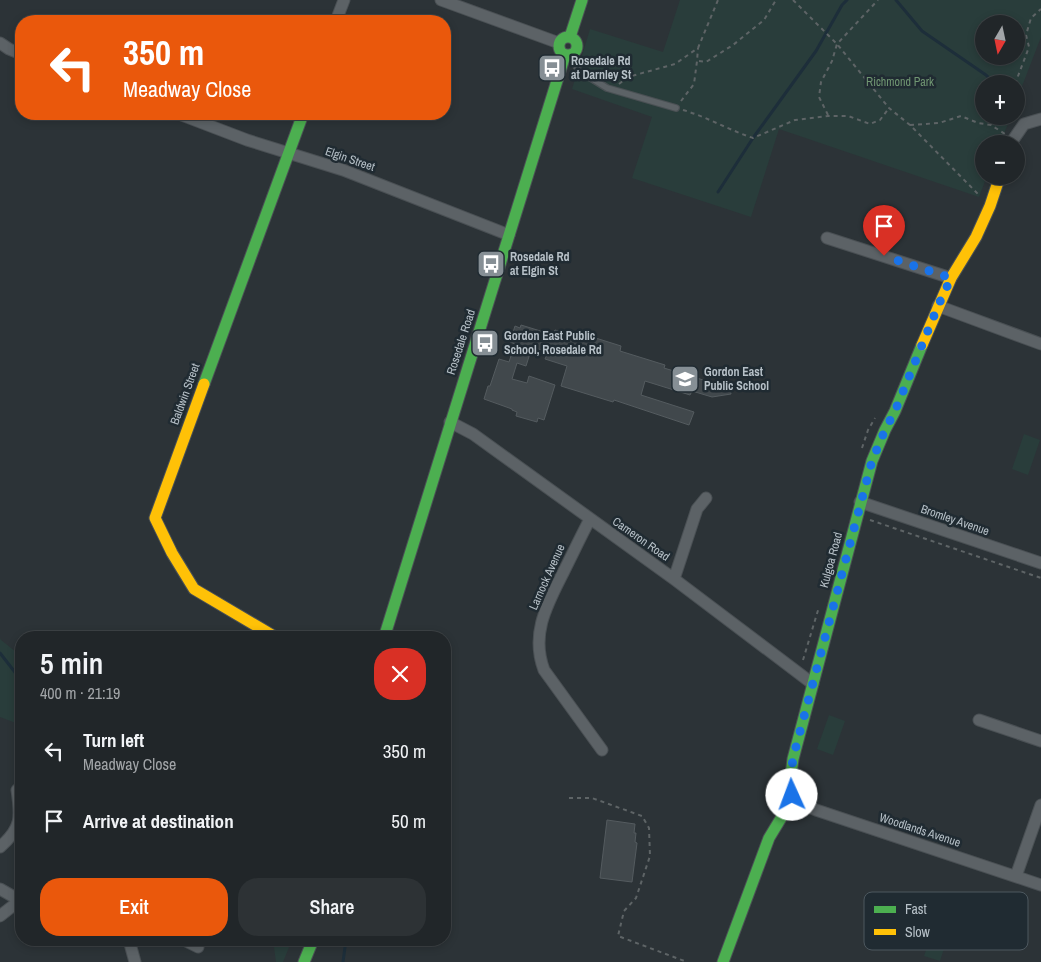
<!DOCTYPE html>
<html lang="en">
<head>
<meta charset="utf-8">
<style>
	body { margin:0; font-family:"Archivo Narrow",sans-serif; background:#2d3235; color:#f1f3f6; height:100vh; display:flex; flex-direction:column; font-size:19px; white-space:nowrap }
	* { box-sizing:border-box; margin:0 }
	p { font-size:16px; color:#a2a5a8 }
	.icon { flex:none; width:28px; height:28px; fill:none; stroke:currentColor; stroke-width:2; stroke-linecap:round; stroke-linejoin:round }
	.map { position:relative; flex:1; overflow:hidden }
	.drawer { position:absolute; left:15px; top:631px; width:436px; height:315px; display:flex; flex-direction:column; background:#212629; border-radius:20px; box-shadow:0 2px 8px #0003,0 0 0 1px #3e4346 }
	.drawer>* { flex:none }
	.guide { position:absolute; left:15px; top:15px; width:436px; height:105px; border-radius:20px; box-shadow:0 2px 8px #0003,0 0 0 1px #3e4346; background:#ea580c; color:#fff; overflow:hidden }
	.needle { width:32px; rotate:189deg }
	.fabs { position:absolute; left:975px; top:15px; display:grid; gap:10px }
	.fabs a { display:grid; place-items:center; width:50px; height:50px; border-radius:50%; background:#212629; box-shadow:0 2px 8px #0003,0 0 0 1px #3e4346; font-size:25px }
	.pin { position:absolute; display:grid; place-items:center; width:42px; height:42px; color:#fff; margin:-51px -21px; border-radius:50% 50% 50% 0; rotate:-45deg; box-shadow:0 0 5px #0007 }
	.pin .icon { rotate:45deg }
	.me { position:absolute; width:55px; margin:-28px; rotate:358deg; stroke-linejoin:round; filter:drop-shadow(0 0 4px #0008) }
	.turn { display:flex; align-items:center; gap:18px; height:105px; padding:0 25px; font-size:22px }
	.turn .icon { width:65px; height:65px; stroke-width:2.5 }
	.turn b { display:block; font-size:35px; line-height:42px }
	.round { display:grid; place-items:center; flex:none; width:52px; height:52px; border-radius:20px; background:#2d3235 }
	.summary { display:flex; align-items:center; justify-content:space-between; height:85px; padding:0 25px }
	h1 { font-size:30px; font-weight:600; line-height:38px }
	.primary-button { display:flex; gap:10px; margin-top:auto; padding:10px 25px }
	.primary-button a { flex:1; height:58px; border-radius:20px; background:#ea580c; color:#fff; font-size:20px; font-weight:600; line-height:58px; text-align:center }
	.primary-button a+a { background:#2d3235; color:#f1f3f6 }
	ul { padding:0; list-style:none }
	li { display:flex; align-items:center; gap:15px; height:70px; padding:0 25px }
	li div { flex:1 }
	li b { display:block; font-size:19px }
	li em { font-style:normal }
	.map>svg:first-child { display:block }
</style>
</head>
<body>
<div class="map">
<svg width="1041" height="962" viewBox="0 0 1041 962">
	<rect width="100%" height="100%" fill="#2c3337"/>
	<path fill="#293d3b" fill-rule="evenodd" d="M 680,0 L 1041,0 L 1041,37 L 1016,102 L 1016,84 L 984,84 L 984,116 L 1011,116 L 1000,144 L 984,144 L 984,176 L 987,176 L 979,197 L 779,129 L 751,217 L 632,178 L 652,117 L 572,89 L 590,29 L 663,52 ZM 984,24 L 1016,24 L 1016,56 L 984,56 Z
		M 1024,434 L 1040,440 L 1028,475 L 1012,469 Z
		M 0,638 L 1,640 L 21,656 L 21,725 L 0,717 Z
		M 829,715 L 845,721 L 833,755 L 817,749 Z
		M 936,921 L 951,927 L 940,961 L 924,956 Z
		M 273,940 L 292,940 L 283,962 L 276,962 Z"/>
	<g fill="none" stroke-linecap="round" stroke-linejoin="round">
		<path stroke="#1d2e3a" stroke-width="3" d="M 896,0 L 922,31 L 986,75 L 995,84
			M 718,192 L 753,138 L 816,51 L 842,5 L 847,0
			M 0,653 L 21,680
			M 343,962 L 346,940"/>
	</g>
	<path fill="#41484c" stroke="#545b5f" d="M 521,325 L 547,333 L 548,331 L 554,333 L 555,330 L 582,338 L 583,334 L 621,346 L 620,351 L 665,365 L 664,368 L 713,383 L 729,381 L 731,394 L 712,397 L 692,391 L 690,395 L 645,381 L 641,395 L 694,412 L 689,425 L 614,400 L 613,402 L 561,386 L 567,366 L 545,359 L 548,352 L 532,347 L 526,366 L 517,363 L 512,379 L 527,383 L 529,376 L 555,385 L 544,420 L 538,418 L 537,422 L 516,416 L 517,412 L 512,410 L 512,409 L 484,399 L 488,386 L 490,386 L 499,359 L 509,362 L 515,344 L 510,342 L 515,326 L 520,328 Z
		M 607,820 L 635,824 L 634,833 L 636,833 L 635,842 L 637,843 L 632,882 L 600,878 Z"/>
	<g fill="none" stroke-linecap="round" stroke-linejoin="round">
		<defs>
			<path id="lane" d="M 571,54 L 578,70 L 607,88 L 676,108"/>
			<path id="street" d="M 441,0 L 559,43
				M 336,21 L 344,0
				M 0,43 L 9,49 L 21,54
				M 179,114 L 247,140 L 343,170 L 509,235
				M 1011,144 L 1013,140 L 1024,124 L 1041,119
				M 827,238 L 951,278
				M 938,306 L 1041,344
				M 450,422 L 473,434 L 674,579 L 813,684
				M 860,502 L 1041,563
				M 590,519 C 581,536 573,553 564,571 C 548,603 530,633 544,670 L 602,750
				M 674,579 L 697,509 L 706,498
				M 979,720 L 1041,741
				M 792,800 L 816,810 L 1041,885
				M 0,847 C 22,828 21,817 17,790
				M 1016,876 L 1041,805
				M 0,889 L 21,901
				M 0,916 L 19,901
				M 129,940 L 135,962
				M 184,940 L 198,947"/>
			<path id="fast" d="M 570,37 L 582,0
				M559 46a9 9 0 1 1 18 0a9 9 0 1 1-18 0Z
				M 204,384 L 303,114
				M 384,638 L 565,55
				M 304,962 L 313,940
				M 723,962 L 769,838 L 792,800 L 791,775 L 793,759 L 872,461 L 885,430 L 895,411 L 922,345"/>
			<path id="slow" d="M 922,345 L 951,278 L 976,237 L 990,206 L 1000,176
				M 204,384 L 155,518 L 172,553 L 194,589 L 277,638"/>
		</defs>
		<use href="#lane" stroke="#4a5054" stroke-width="8"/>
		<use href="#street" stroke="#4a5054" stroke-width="13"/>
		<use href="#fast" stroke="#4a5054" stroke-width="13"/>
		<use href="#slow" stroke="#4a5054" stroke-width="13"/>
		<path stroke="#5e6466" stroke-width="2" stroke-dasharray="4 4" stroke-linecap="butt" d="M 793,0 L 837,44 L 889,108 L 910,125 L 979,195
			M 699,61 L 706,62 L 733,45 L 764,20 L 776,0
			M 619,84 L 628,77 L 675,64 L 698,48 L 718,0
			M 1015,84 L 1029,47 L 1026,35 L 1031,18 L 1041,9
			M 681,101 L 694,84 L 697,61 L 698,48
			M 683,110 C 707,117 729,130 753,138 L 795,120 L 828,116 L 848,116 L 870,124 L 880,120 L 889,108
			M 828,115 L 819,97 L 821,82 L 832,61 L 837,44 L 878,0
			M 910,125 L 939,123 L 961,116 L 978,123 L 991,125 L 1005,134
			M 991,125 L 993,116
			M 862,448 L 868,430 L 875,418
			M 870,520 L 1041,578
			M 803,660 L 819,607
			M 569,798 L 592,798 L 642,816 L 649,828 L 650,856 L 636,898 L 624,911 L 618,936 L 687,962"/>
		<use href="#lane" stroke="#5c6266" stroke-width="5.5"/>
		<use href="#street" stroke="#5c6266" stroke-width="11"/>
		<use href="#fast" stroke="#4caf50" stroke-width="11"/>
		<use href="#slow" stroke="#ffc107" stroke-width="11"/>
	</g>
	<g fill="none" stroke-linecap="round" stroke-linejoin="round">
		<path stroke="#1a73e8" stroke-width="9" stroke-dasharray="0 16.2" d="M 792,795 L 791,775 L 793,758 L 872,461 L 885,430 L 895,411 L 938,306 L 951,278 L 884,256"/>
	</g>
	<defs>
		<symbol id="bus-square" viewBox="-11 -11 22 22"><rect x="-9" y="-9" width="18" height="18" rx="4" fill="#868f95" stroke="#202b32"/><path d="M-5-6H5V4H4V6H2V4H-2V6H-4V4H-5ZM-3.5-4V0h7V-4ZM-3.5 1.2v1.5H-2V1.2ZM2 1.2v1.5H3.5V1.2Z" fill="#fff"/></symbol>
		<symbol id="school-square" viewBox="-11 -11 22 22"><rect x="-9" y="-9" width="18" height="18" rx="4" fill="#868f95" stroke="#202b32"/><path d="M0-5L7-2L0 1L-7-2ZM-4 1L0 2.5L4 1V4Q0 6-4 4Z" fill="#fff"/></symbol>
	</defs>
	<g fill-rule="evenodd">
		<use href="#bus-square" x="536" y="52" width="32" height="32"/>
		<use href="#bus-square" x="475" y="248" width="32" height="32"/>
		<use href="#bus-square" x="469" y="327" width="32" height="32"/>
		<use href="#school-square" x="669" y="363" width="32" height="32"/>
	</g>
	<g text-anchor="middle" stroke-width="5" stroke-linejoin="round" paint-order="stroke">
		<g font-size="12" font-weight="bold" fill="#b7c1c8" stroke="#202b32" text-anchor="start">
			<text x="571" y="65">Rosedale Rd<tspan x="571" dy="14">at Darnley St</tspan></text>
			<text x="510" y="261">Rosedale Rd<tspan x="510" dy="14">at Elgin St</tspan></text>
			<text x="504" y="340">Gordon East Public<tspan x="504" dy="14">School, Rosedale Rd</tspan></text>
			<text x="704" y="376">Gordon East<tspan x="704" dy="14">Public School</tspan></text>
		</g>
		<g font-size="12" fill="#709672" stroke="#202b32">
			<text x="900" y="86">Richmond Park</text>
		</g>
		<g font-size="12" fill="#b7c1c8" stroke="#202b32">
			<text transform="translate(350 159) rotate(19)" y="4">Elgin Street</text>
			<text transform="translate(461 342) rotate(-72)" y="4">Rosedale Road</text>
			<text transform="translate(185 394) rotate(-70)" y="4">Baldwin Street</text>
			<text transform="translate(955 520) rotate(19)" y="4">Bromley Avenue</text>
			<text transform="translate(641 539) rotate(35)" y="4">Cameron Road</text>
			<text transform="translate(831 560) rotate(-75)" y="4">Kulgoa Road</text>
			<text transform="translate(547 577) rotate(-66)" y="4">Larnock Avenue</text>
			<text transform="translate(920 830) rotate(18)" y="4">Woodlands Avenue</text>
		</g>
	</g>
	<rect x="864" y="892" width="164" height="58" rx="8" fill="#202b32" stroke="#4d585f" stroke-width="1"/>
	<rect x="874" y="906" width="22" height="7" fill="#4caf50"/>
	<rect x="874" y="929" width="22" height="6" fill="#ffc107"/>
	<g font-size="14" fill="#b7c1c8">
		<text x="905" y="914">Fast</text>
		<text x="905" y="937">Slow</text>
	</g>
</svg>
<div class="fabs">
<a><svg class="needle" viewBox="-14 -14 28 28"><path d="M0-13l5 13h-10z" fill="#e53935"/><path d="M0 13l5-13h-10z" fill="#a2a5a8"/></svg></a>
<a>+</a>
<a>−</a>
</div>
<div class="pin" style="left:884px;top:256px;background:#d93025"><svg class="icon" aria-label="arrive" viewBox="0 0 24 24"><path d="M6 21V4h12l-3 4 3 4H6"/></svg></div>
<svg class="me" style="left:792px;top:795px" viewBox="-20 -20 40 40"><circle r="19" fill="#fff"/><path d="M0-13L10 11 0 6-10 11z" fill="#1a73e8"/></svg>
<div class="guide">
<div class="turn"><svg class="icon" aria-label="left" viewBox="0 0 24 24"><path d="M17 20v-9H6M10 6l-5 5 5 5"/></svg><div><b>350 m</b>Meadway Close</div></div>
</div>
<section class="drawer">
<div class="summary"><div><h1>5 min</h1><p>400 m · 21:19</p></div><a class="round" style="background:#d93025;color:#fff"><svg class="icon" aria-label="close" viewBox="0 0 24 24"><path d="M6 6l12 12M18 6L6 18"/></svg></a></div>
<ul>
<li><svg class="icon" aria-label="left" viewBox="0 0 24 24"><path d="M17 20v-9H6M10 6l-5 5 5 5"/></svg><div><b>Turn left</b><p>Meadway Close</p></div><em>350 m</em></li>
<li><svg class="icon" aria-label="arrive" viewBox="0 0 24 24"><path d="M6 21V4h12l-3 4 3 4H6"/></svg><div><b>Arrive at destination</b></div><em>50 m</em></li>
</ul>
<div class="primary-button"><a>Exit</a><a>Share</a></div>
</section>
</div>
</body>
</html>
